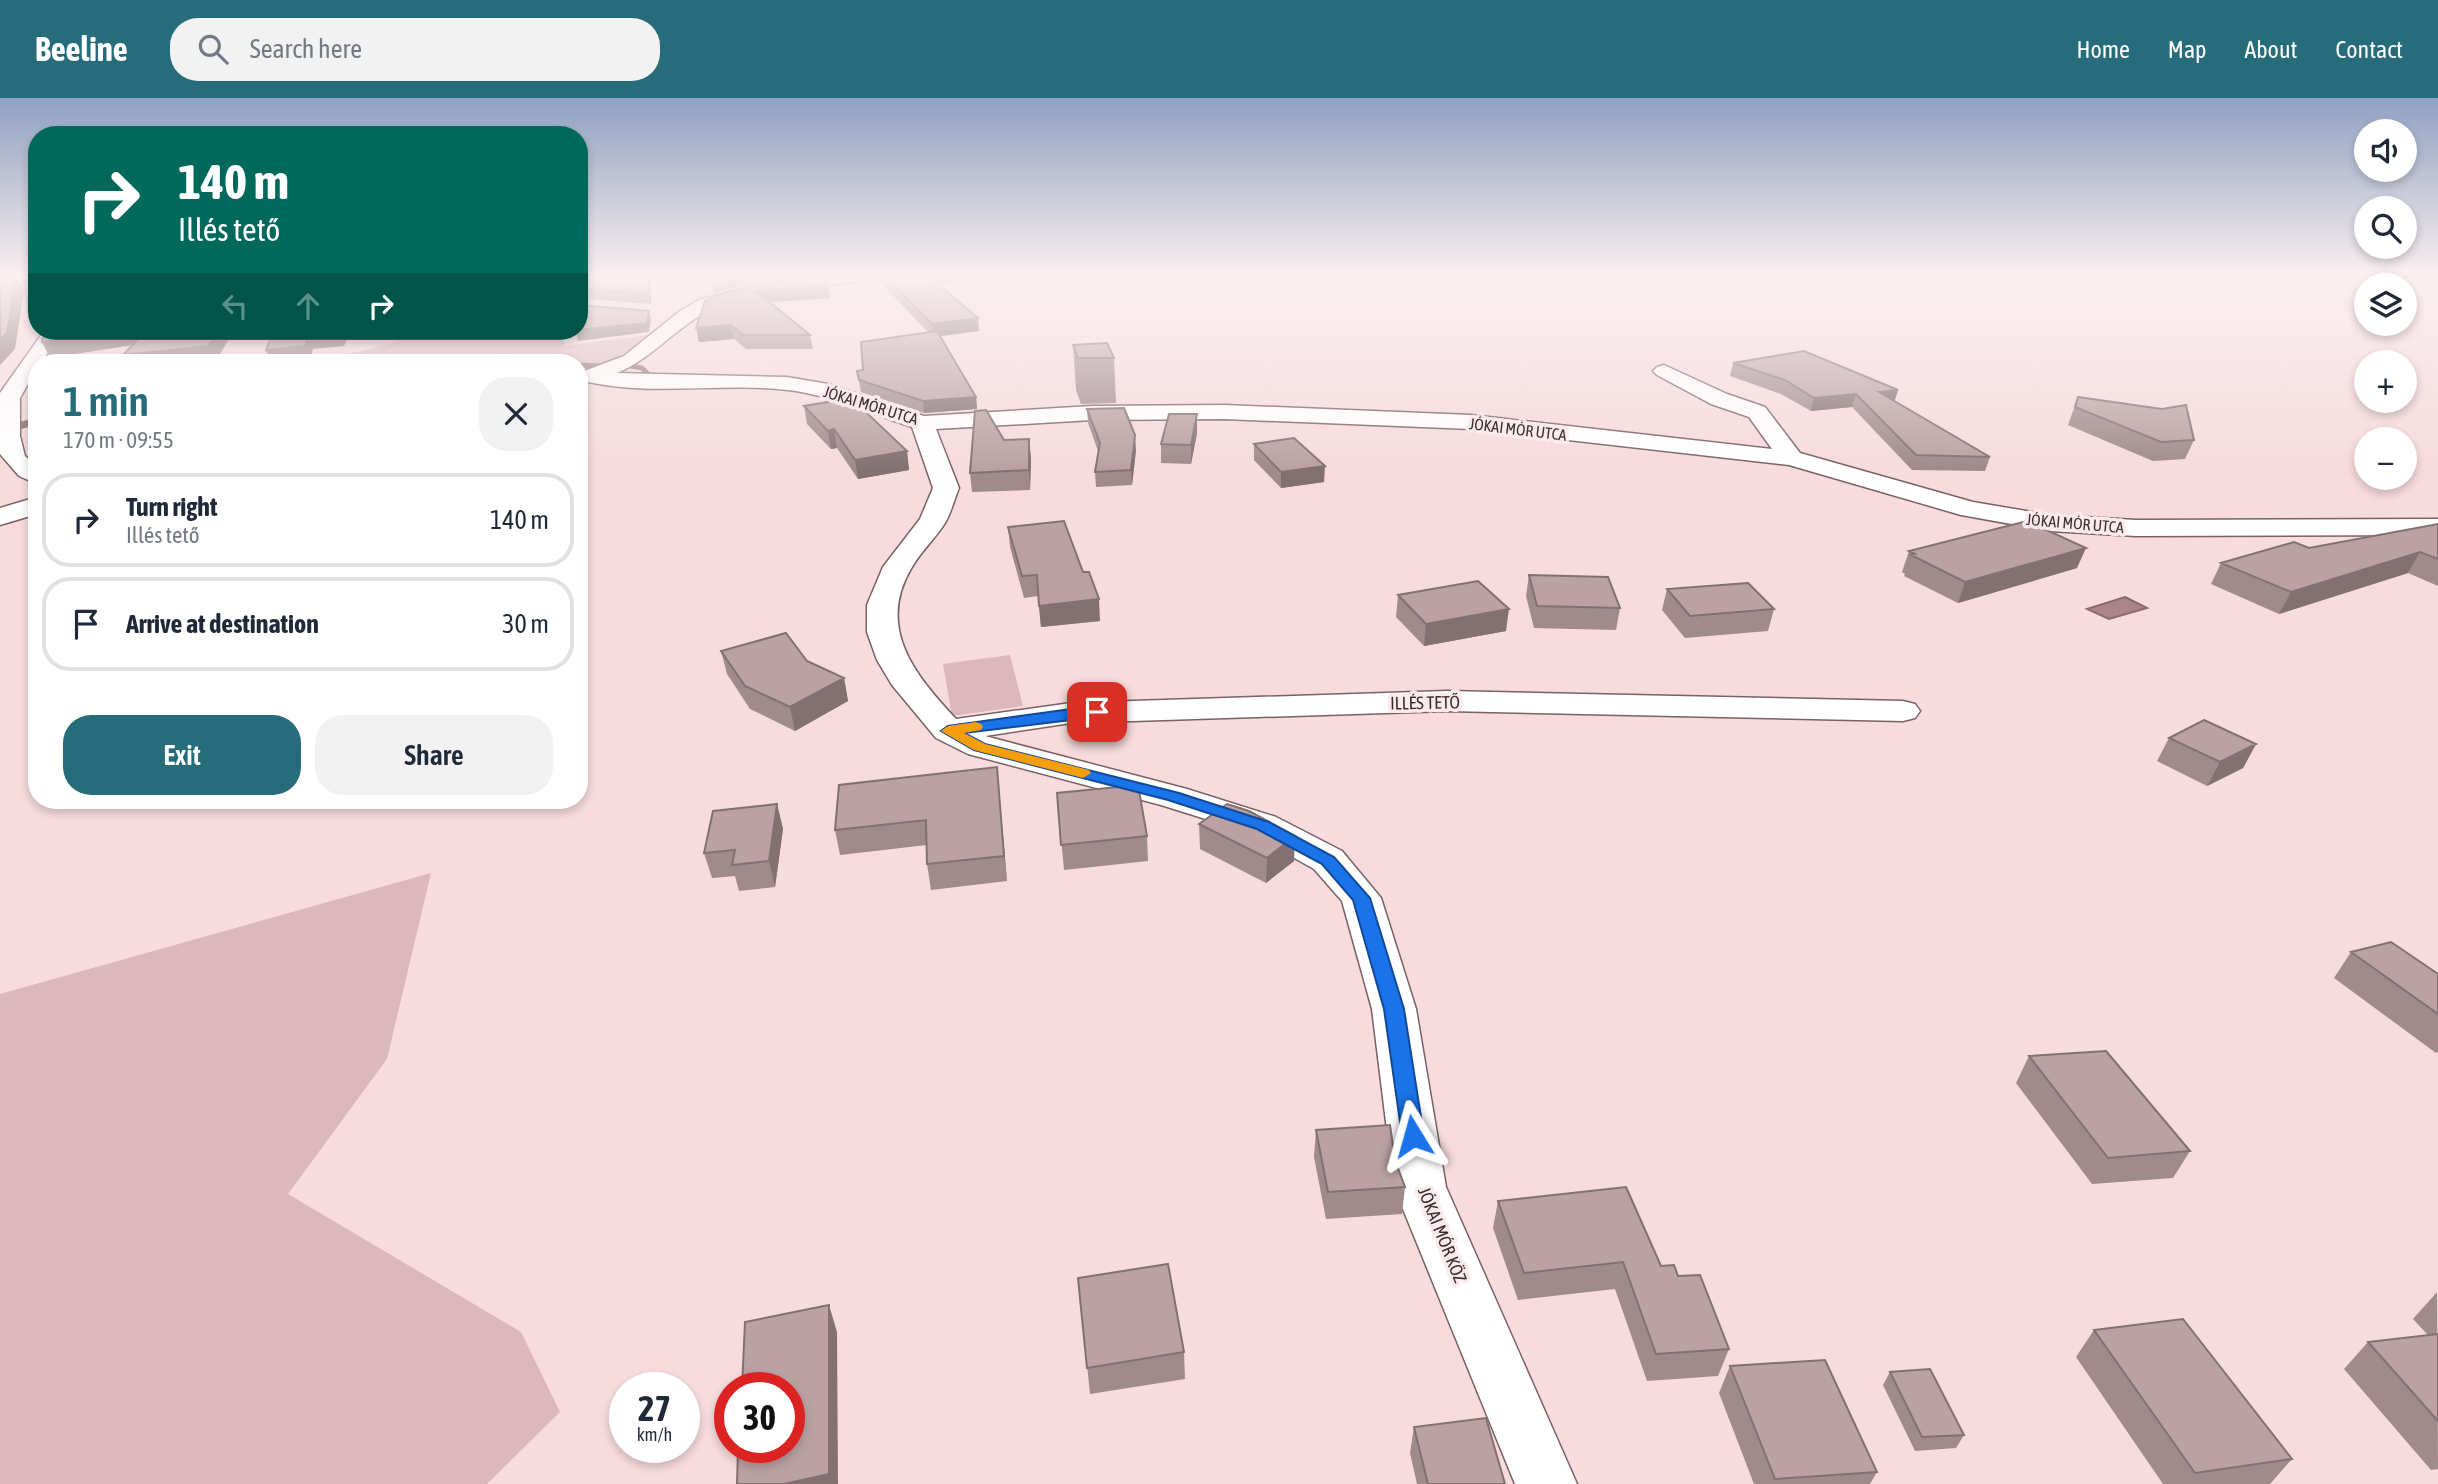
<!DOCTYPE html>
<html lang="en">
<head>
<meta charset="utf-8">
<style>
	body { margin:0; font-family:"Asap Condensed",sans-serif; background:#f2f2f3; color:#1f2937; height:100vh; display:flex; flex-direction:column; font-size:26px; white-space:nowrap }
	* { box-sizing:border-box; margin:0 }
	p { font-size:23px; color:#747a83 }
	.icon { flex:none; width:38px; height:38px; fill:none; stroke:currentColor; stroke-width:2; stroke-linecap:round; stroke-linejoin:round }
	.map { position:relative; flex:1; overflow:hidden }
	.sheet { position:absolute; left:28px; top:256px; width:560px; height:455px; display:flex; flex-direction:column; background:#fff; border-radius:28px; box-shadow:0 4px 10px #0003 }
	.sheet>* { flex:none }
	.banner { position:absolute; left:28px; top:28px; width:560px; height:214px; border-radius:28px; box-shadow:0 4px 10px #0003; background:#00695c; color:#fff; overflow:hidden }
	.fabs { position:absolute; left:2354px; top:21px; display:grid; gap:14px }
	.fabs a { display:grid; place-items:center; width:63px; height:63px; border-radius:50%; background:#fff; box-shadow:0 4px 10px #0003; font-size:35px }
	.speed { position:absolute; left:609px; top:1274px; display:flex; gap:14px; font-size:35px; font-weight:700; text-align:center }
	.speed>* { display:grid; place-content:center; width:91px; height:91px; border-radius:50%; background:#fff; box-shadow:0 4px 10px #0003; line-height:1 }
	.speed small { font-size:18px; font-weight:400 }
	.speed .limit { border:10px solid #d22; background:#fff; color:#111 }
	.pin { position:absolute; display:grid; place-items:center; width:60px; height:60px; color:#fff; margin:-30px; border-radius:14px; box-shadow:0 4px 10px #0006 }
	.me { position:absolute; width:77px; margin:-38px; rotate:352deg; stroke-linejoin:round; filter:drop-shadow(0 0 5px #0008) }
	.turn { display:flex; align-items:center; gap:24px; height:147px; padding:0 35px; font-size:32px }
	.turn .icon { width:91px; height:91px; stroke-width:2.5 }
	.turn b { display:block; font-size:49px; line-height:60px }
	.lanes { display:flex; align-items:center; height:66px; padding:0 35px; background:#0003; justify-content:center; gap:35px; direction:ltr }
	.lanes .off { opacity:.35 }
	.round { display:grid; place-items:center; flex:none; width:74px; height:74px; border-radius:28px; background:#f2f2f3 }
	.overview { display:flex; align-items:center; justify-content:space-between; height:119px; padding:0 35px }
	h1 { font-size:42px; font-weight:600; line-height:52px; color:#266c7b }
	.button { display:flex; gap:14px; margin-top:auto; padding:14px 35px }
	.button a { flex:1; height:80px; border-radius:28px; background:#266c7b; color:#fff; font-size:28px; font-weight:600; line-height:80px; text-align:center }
	.button a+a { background:#f2f2f3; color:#1f2937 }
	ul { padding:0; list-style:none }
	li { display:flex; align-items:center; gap:21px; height:94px; margin:0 14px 10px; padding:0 21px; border:4px solid #e0e1e3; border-radius:28px }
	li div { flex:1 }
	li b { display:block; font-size:26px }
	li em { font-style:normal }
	header { display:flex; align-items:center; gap:42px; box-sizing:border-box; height:98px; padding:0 35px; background:#266c7b; color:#fff }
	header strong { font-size:33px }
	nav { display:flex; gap:38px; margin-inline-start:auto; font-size:24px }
	.search { width:490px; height:63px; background:#f2f2f3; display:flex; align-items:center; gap:18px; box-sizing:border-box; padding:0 24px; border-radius:28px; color:#747a83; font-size:26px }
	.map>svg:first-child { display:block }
</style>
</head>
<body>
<header>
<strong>Beeline</strong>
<div class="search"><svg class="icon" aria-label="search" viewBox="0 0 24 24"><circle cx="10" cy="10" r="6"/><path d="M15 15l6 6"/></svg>Search here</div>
<nav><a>Home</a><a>Map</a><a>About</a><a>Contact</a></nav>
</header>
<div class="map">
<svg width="2438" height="1386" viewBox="0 0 2438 1386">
	<rect width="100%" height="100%" fill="#f7dbdd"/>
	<path fill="#dab8bc" d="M 417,233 L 564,233 L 564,248 L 649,237 L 635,249 L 596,271 L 579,270 L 579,264 L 315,264 L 390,246 L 403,236 Z
		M 1010,557 L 1023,608 L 952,618 L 943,566 Z
		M 431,775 L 387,961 L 288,1096 L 521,1234 L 560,1314 L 487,1386 L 0,1386 L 0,896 Z"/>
	<path fill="#ac8589" stroke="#8a6c6f" stroke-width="2" d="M 2125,499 L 2147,510 L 2109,521 L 2087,511 Z"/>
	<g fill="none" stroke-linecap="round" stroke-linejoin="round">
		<path stroke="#8a6c6f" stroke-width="5" d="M 378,264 L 454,260 L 532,264
			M 579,267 L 603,268
			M 631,268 L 642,270 L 649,277"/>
		<path stroke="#8a6c6f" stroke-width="7" d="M 0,333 L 37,323"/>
		<defs>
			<path id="minor" d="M 839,176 L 887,176 L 878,181 C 834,187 747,192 710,212 C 676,229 653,260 617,275 L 787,279 L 828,286 L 924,318 L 1092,308 L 1224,307 L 1471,317 L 1772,351 L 1749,319 L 1711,306 L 1657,277 L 1653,273 L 1657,269 L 1664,267 L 1727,296 L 1765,309 L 1800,355 L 1973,404 L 2050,417 L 2136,422 L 2438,421 L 2438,437 L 2136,438 L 2050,433 L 1961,417 L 1789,367 L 1471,331 L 1224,321 L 1092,322 L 936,331 L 959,390 C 954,402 951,415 945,425 C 935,441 921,453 912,469 C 875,530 916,578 956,621 L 1071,605 L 1447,593 L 1903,603 L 1915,606 L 1920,613 L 1915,620 L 1903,623 L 1447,613 L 1071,625 L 985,638 L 1187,691 L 1276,719 L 1342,753 L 1381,800 L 1416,911 L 1446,1089 L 1577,1386 L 1515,1386 L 1394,1089 L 1372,911 L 1342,803 L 1314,771 L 1250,735 L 1161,707 L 968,656 L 936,640 L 892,587 L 877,562 L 867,534 L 867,507 L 883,469 L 920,421 L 933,390 L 912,329 C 872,316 830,297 788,292 C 721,284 650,299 584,283 L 581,278 L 584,273 L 624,258 L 680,213 L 699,202 L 753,188 Z
				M 44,233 L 64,233 L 41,264 L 37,264 L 37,270 L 20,300 L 20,338 L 25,358 L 37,368 L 37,386 L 19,378 L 0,356 L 0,295 Z
				M 37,399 L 37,416 L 0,427 L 0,410 Z"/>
		</defs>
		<use href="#minor" stroke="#796164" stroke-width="3"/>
		<use href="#minor" fill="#fff" fill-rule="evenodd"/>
	</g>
	<path fill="#a18a8c" d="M 579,176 L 651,176 L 651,206 L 579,200 Z
		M 878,176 L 951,176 L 952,186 L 941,187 L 979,233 L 940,238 L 976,299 L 977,311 L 924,315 L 861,294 L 857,273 L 863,272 L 929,235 L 879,183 Z
		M 826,177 L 830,200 L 770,204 L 810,237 L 813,251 L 746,251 L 734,241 L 699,244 L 705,203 Z
		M 1073,247 L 1114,260 L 1116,305 L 1081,306 L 1076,292 Z
		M 1733,265 L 1898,292 L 1894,303 L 1990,359 L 1985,373 L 1912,372 L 1852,309 L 1811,313 L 1781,296 L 1730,278 Z
		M 2078,299 L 2162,311 L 2194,342 L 2185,361 L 2153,363 L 2068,327 Z
		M 804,308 L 907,353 L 909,372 L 858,381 L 837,350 L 831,351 L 807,326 Z
		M 1087,311 L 1136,352 L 1132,387 L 1096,389 L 1095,374 L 1098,353 L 1088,325 Z
		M 1197,335 L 1191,366 L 1161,365 L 1161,346 Z
		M 1029,341 L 1031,360 L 1030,392 L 972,394 L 970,375 L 1004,342 Z
		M 1254,346 L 1324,384 L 1281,390 L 1254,362 Z
		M 2438,426 L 2438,488 L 2408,475 L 2279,516 L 2211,486 L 2221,465 L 2309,450 Z
		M 1008,429 L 1083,474 L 1100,523 L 1041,529 L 1038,498 L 1024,500 L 1010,449 Z
		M 1909,453 L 2077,470 L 1958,505 L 1904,478 L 1905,476 L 1902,474 Z
		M 1529,477 L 1620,510 L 1616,532 L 1534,530 L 1526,498 Z
		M 1667,491 L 1774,511 L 1768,533 L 1685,540 L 1662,512 Z
		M 1398,497 L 1506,533 L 1424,548 L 1396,519 Z
		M 721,553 L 807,563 L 844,580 L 848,603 L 795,633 L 750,611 L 727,576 Z
		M 2169,640 L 2256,646 L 2243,670 L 2207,688 L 2157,663 Z
		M 997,669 L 1007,783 L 931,792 L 927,766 L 927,747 L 840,757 L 835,732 Z
		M 1057,695 L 1147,738 L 1148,763 L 1064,772 Z
		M 777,706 L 783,731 L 775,789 L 739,793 L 735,778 L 712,780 L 704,755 Z
		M 1199,726 L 1294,763 L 1266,785 L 1200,751 Z
		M 2351,854 L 2438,876 L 2438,954 L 2436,955 L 2334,880 Z
		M 2029,958 L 2190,1053 L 2173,1080 L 2092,1086 L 2016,985 Z
		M 1316,1032 L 1405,1089 L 1402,1116 L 1326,1121 L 1314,1059 Z
		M 1498,1103 L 1661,1168 L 1729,1251 L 1718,1278 L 1647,1283 L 1615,1191 L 1518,1202 L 1493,1130 Z
		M 1078,1180 L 1184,1254 L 1185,1281 L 1090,1296 Z
		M 2437,1194 L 2438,1371 L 2431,1372 L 2344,1271 L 2368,1244 L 2428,1237 L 2413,1221 Z
		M 2094,1232 L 2292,1361 L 2270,1386 L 2163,1386 L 2076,1259 Z
		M 1730,1268 L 1877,1374 L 1870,1386 L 1754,1386 L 1719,1295 Z
		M 1890,1274 L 1964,1337 L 1956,1350 L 1915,1353 L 1883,1287 Z
		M 1414,1329 L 1505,1386 L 1417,1386 L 1410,1355 Z"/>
	<path fill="#837172" d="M 0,176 L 26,176 L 26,177 L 2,179 L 0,182 Z
		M 649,176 L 651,176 L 651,206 L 649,196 Z
		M 765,176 L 820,176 L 753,185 L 714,195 L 712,188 L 751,178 Z
		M 951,176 L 952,186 L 930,189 L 928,177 Z
		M 16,178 L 24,193 L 15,251 L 0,267 L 0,242 Z
		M 828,187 L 830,200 L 758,205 L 756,193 Z
		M 37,204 L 37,227 L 36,228 L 28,213 Z
		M 649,213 L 651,222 L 649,234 L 578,243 L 576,233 Z
		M 978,220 L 979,233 L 934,239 L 932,226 Z
		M 731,227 L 734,241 L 699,244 L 696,230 Z
		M 116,233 L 153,233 L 158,243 L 50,260 L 42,244 Z
		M 218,233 L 234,233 L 215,264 L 127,264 L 123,257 Z
		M 340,233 L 352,233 L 344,248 L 313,251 L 310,261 L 271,264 L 266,252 L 308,238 Z
		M 1898,292 L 1894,305 L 1879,294 Z
		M 1856,296 L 1852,309 L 1811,313 L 1814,300 Z
		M 976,299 L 977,311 L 924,315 L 923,303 Z
		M 1197,316 L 1197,335 L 1191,366 L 1191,347 Z
		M 834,331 L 837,350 L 831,351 L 828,333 Z
		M 1135,337 L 1136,352 L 1132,387 L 1131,372 Z
		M 1029,341 L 1031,360 L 1030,392 L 1029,372 Z
		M 907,353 L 909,372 L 858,381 L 855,362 Z
		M 1325,368 L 1324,384 L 1281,390 L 1281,374 Z
		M 2086,450 L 2077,470 L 1958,505 L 1965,484 Z
		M 2420,454 L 2408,475 L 2279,516 L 2291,494 Z
		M 1099,501 L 1100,523 L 1041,529 L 1039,508 Z
		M 1509,511 L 1506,533 L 1424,548 L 1426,526 Z
		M 844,580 L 848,603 L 795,633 L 790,609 Z
		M 2256,646 L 2243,670 L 2207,688 L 2220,664 Z
		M 997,669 L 999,693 L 1007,783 L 1004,758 Z
		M 777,706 L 783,731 L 775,789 L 769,763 Z
		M 1295,738 L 1294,763 L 1266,785 L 1267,760 Z
		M 829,1207 L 837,1234 L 838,1386 L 784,1386 Z"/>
	<path fill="#bba1a3" stroke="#837172" stroke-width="2" d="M 32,176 L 37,176 L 37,204 L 28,213 L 24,178 Z
		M 579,176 L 649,176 L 649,196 L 579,191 Z
		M 716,176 L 765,176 L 751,178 L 712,188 Z
		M 882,176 L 933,176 L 928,177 L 978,220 L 932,226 Z
		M 826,177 L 828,187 L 756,193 L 810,237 L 743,237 L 731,227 L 696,230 L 705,203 L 724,195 L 766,185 Z
		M 16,178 L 7,235 L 0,242 L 0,179 Z
		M 579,207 L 649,213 L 647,225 L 579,232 Z
		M 48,233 L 116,233 L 42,244 L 42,241 Z
		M 146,233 L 218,233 L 208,248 L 123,257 Z
		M 274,233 L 340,233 L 339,235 L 308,238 L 305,248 L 266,252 Z
		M 937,233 L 976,299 L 923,303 L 859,282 L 857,273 L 863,272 L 861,244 Z
		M 1107,245 L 1114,260 L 1078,260 L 1073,247 Z
		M 1804,253 L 1898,292 L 1879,294 L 1990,359 L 1916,357 L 1856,296 L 1814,300 L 1785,282 L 1733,265 Z
		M 2078,299 L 2162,311 L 2186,307 L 2194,342 L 2161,344 L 2075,309 Z
		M 851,300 L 907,353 L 855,362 L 834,331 L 828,333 L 804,308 Z
		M 1124,310 L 1135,337 L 1131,372 L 1095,374 L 1100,345 L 1087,311 Z
		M 986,312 L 1004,342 L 1029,341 L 1029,372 L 970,375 L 975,313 Z
		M 1169,316 L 1197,316 L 1191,347 L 1161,346 Z
		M 1294,340 L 1325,368 L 1281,374 L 1254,346 Z
		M 1064,423 L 1083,474 L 1089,474 L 1099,501 L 1039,508 L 1037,477 L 1022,478 L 1008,429 Z
		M 2027,423 L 2086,450 L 1965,484 L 1911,457 L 1915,456 L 1909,453 Z
		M 2438,426 L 2438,461 L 2420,454 L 2291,494 L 2221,465 L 2294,444 L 2309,450 Z
		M 1529,477 L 1608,479 L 1620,510 L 1537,508 Z
		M 1478,483 L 1509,511 L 1426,526 L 1398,497 Z
		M 1748,485 L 1774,511 L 1690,518 L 1667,491 Z
		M 786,535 L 807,563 L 844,580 L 790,609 L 745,588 L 721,553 Z
		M 2204,622 L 2256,646 L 2220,664 L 2169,640 Z
		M 997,669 L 1004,758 L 927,766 L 926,722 L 835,732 L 839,687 Z
		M 1138,687 L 1147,738 L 1061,747 L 1057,695 Z
		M 777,706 L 769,763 L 732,767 L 735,752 L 704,755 L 713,713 Z
		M 1227,706 L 1249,713 L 1295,738 L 1267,760 L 1199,726 Z
		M 2391,844 L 2438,876 L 2438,916 L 2351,854 Z
		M 2106,953 L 2190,1053 L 2108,1060 L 2029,958 Z
		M 1390,1027 L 1395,1062 L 1405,1089 L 1328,1094 L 1316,1032 Z
		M 1626,1089 L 1661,1168 L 1674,1167 L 1678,1178 L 1700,1177 L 1729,1251 L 1656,1256 L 1623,1164 L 1524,1175 L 1498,1103 Z
		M 1168,1166 L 1184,1254 L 1087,1270 L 1078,1180 Z
		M 829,1207 L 829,1376 L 784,1386 L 737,1386 L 738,1349 L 789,1349 L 789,1290 L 742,1290 L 745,1224 Z
		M 2183,1221 L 2292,1361 L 2195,1375 L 2094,1232 Z
		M 2438,1236 L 2438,1323 L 2368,1244 Z
		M 1825,1262 L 1877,1374 L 1775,1381 L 1730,1268 Z
		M 1930,1271 L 1964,1337 L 1922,1339 L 1890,1274 Z
		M 1486,1320 L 1505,1386 L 1428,1386 L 1414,1329 Z"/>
	<linearGradient id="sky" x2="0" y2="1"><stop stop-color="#90a1c2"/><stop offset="0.48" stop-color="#fbeff0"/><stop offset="1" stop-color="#fbeff0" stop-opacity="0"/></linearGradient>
	<rect width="2438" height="370" fill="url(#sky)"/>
	<path fill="#1a73e8" stroke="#114b97" stroke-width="2" d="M 1097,610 L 1103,611 L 1105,614 L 1103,618 L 964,635 L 985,646 L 1179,695 L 1269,724 L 1334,759 L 1370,800 L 1404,911 L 1424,1038 L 1420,1044 L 1413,1046 L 1405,1044 L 1402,1038 L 1384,911 L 1353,802 L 1322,766 L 1257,731 L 1168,702 L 974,652 L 941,633 L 948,628 L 1071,611 Z"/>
	<path fill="#f59e0b" d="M 976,624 L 981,626 L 983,629 L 981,632 L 964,635 L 985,646 L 1089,672 L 1091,675 L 1083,680 L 974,652 L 941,633 L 948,628 Z"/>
	<g text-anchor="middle" stroke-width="7" stroke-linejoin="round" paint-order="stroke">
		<g font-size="16" fill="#3a3031" stroke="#fcebed">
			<text transform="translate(871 307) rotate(17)" y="6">JÓKAI MÓR UTCA</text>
			<text transform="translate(1518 331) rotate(7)" y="6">JÓKAI MÓR UTCA</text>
			<text transform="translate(2075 425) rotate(5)" y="6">JÓKAI MÓR UTCA</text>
		</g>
		<g font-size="18" fill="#3a3031" stroke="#fcebed">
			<text transform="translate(1425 605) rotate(-1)" y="6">ILLÉS TETŐ</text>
			<text transform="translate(1442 1137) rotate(68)" y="6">JÓKAI MÓR KÖZ</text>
		</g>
	</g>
</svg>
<div class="fabs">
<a><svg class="icon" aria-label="sound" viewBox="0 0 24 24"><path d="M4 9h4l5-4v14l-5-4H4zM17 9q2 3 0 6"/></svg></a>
<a><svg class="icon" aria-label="search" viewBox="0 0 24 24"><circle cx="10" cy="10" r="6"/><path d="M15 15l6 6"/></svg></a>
<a><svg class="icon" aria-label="layers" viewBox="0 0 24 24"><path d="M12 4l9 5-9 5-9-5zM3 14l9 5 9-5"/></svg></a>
<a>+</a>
<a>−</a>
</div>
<div class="speed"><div>27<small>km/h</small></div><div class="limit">30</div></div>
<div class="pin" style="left:1097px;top:614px;background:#d93025"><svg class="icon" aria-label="arrive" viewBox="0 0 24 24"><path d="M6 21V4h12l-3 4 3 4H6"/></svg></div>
<svg class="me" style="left:1413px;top:1038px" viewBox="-20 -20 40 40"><path d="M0-17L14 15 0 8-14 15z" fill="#1a73e8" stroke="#fff" stroke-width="4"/></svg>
<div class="banner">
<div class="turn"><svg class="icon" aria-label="right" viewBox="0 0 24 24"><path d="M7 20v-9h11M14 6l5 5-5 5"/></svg><div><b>140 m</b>Illés tető</div></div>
<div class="lanes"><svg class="icon off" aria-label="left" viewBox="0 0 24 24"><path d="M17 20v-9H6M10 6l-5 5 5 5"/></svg><svg class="icon off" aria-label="ahead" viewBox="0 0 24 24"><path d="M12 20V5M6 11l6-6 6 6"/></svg><svg class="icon" aria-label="right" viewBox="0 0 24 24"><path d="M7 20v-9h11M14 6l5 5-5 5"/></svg></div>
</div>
<section class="sheet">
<div class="overview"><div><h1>1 min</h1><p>170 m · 09:55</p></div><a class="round"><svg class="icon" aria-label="close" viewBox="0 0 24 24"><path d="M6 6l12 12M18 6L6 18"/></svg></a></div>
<ul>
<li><svg class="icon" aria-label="right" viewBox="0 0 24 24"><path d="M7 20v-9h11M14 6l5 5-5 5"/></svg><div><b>Turn right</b><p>Illés tető</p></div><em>140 m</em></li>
<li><svg class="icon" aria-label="arrive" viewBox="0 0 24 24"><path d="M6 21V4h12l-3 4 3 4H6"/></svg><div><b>Arrive at destination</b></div><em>30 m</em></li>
</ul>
<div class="button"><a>Exit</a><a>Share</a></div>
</section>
</div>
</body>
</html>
